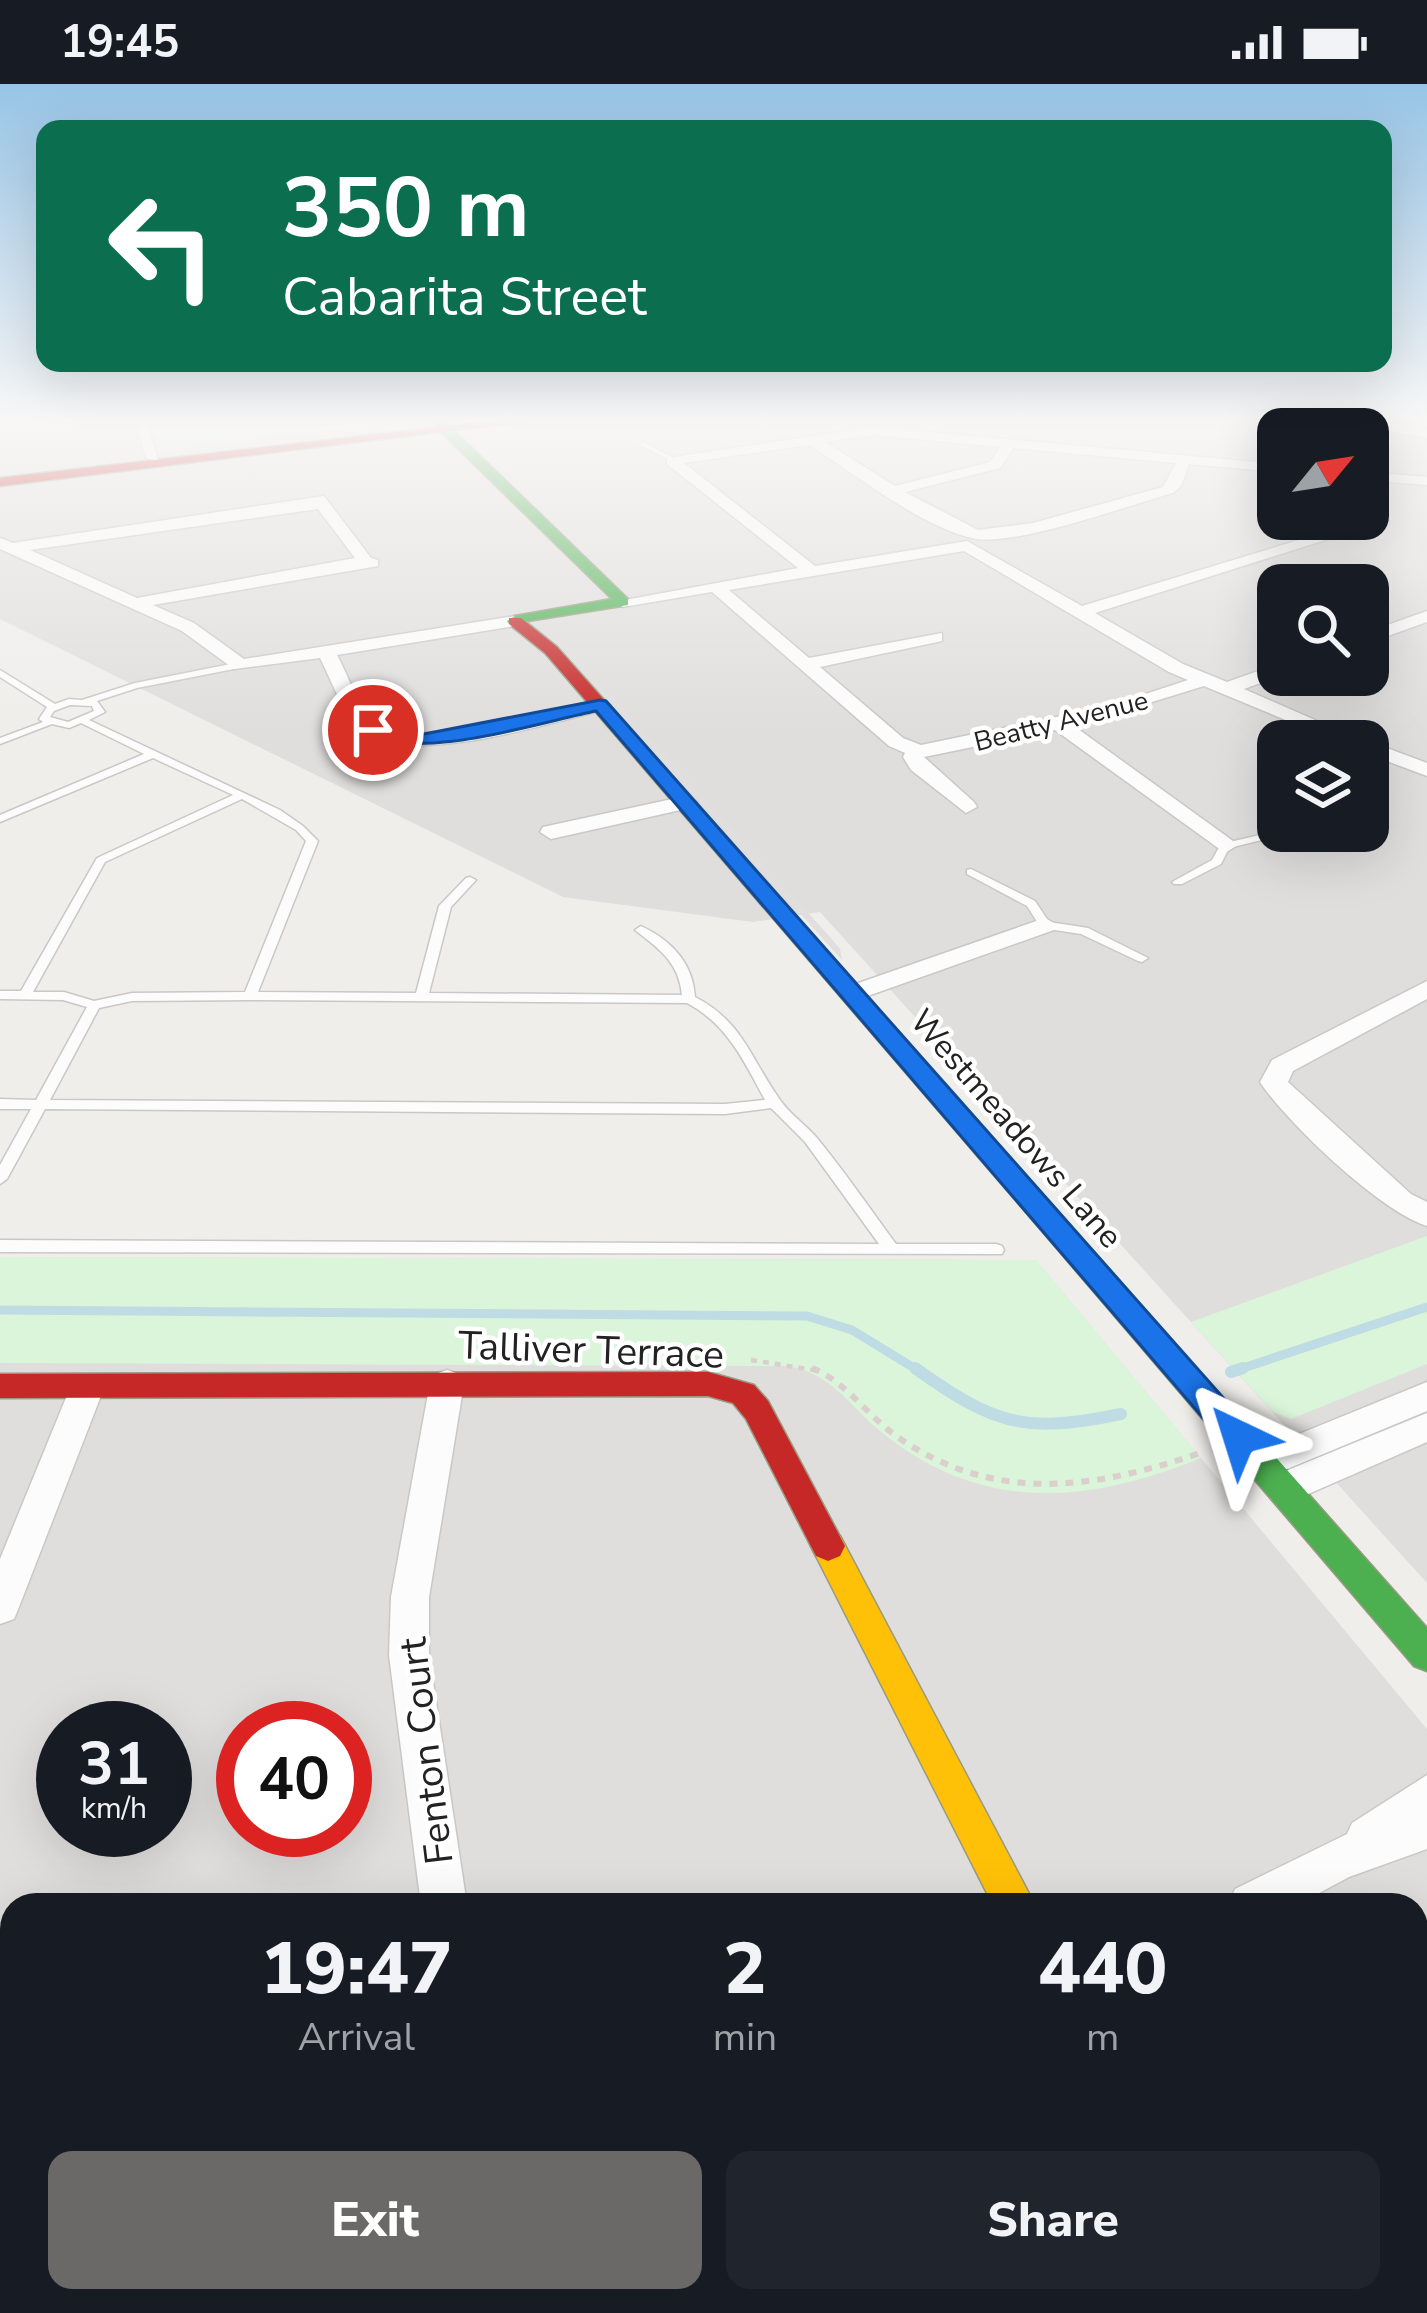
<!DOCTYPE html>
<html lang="en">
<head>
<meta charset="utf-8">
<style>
	body { margin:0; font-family:"Nunito Sans",sans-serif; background:#20242c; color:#f1f3f6; height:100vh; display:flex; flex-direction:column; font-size:45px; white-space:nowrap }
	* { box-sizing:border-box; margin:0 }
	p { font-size:39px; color:#9ea1a6 }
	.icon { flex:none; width:66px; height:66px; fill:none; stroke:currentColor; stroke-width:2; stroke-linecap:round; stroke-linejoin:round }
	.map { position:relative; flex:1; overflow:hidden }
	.details { position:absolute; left:0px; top:1809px; width:1428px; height:420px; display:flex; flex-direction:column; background:#171b24; border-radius:36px 36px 0 0; box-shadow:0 12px 48px #0002 }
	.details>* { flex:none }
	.banner { position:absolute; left:36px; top:36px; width:1356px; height:252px; border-radius:24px; box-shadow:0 12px 48px #0002; background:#0b6e4f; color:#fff; overflow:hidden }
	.needle { width:78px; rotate:60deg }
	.fabs { position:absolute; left:1257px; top:324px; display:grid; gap:24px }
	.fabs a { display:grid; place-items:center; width:132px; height:132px; border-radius:24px; background:#171b24; box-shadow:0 12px 48px #0002; font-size:60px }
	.speed { position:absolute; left:36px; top:1617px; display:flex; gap:24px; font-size:60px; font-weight:700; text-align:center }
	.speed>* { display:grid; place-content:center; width:156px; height:156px; border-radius:50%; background:#171b24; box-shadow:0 12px 48px #0002; line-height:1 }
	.speed small { font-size:30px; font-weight:400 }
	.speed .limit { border:18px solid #d22; background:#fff; color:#111 }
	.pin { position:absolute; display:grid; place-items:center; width:102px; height:102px; color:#fff; margin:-51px; border:6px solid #fff; border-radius:50%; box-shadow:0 3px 12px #0007 }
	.me { position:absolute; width:132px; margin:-66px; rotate:319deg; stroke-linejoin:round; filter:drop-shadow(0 0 9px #0008) }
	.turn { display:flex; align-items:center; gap:42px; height:252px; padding:0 48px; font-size:54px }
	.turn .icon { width:156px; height:156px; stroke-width:2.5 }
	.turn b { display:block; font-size:84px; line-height:102px }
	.eta { display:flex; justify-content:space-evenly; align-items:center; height:204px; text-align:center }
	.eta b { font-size:72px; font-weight:800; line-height:84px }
	.button { display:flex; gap:24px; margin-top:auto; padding:24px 48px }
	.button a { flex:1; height:138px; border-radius:24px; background:#6a6968; color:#fff; font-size:48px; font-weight:800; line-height:138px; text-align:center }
	.button a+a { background:#20242c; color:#f1f3f6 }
	.status { display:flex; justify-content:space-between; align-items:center; height:84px; padding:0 60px; background:#171b24; direction:ltr }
	.status svg { height:33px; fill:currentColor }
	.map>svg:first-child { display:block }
</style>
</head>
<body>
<div class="status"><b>19:45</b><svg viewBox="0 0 49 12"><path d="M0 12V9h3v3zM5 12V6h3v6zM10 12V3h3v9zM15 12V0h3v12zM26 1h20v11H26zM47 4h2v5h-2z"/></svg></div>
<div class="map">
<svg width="1427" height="2229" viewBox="0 0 1427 2229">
	<rect width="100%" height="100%" fill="#f0eeeb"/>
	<path fill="#dfdedc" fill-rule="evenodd" d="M 0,332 L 1427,332 L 1427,1499 L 820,828 L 753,838 L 563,813 L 0,535 ZM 1278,345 L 1368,345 L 1368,435 L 1278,435 ZM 1278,501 L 1368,501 L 1368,591 L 1278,591 ZM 1278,657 L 1368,657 L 1368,747 L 1278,747 Z
		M 0,1173 L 1036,1176 L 1427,1645 L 1427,2229 L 0,2229 ZM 63,1644 L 165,1644 L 165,1746 L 63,1746 ZM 243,1644 L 345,1644 L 345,1746 L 243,1746 ZM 12,1821 L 1416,1821 L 1416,2217 L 12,2217 Z"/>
	<path fill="#daf5da" d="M 148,332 L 454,332 L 161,366 Z
		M 1427,1152 L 1427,1280 L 1291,1335 L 1273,1328 L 1191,1238 Z
		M 0,1173 L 1036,1176 L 1201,1374 C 1088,1420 981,1430 880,1347 C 848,1320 830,1287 784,1282 L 0,1279 Z"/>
	<path fill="#e0dfde" d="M 551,552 L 565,561 L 830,853 L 840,865 L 842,876 Z"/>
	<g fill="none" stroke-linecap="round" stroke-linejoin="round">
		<path stroke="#bfdbe3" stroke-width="9" d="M 0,1226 L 807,1232 L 852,1246 L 919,1287
			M 1234,1287 L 1427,1223"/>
		<path stroke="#bfdbe3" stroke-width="12" d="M 915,1284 C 995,1341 1024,1350 1121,1330
			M 1231,1288 L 1243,1284"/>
		<defs>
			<path id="lane" d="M 642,358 L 678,376 L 672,377 L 640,361 Z
				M 241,578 L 246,581 L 244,583 L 137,604 L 97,617 L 105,628 L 89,636 L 280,726 L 303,742 L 318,757 L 258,908 L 416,909 L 439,822 L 466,794 L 470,793 L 476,796 L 451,823 L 429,909 L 682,911 C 679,878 659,865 635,846 L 641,842 C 671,856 693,879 695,913 C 742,937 750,973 778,1013 C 788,1029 805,1040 817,1054 C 845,1088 870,1125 896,1160 L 996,1160 L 1002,1162 L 1004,1166 L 1002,1170 L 0,1168 L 0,1156 L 879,1160 L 805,1058 L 771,1024 L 725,1030 L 45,1025 L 7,1095 L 0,1100 L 0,1081 L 31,1025 L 0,1025 L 0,1015 L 36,1016 L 87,923 L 63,916 L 0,915 L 0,907 L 21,907 L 97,774 L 233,711 L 153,674 L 0,738 L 0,731 L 144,670 L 81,639 L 69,644 L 52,640 L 0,660 L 0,654 L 43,638 L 39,635 L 47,623 L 0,593 L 0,586 L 55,620 L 69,615 L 82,616 L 135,599 ZM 70,621 L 92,622 L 94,627 L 68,638 L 50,633 L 54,627 ZM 242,715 L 296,746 L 306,757 L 245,908 L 132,909 L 94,917 L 64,908 L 33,908 L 105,778 ZM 250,916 L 687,919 C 727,940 744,977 765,1016 L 725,1020 L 50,1016 L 99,924 L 132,917 Z
				M 1278,747 L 1298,747 L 1229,764 L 1221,780 L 1182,800 L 1174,800 L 1172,798 L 1212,776 L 1221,760 Z
				M 971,785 L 1035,817 L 1049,838 L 1088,844 L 1148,874 L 1142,878 L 1138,877 L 1081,850 L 1041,844 L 1027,822 L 967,790 L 967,786 Z"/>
			<path id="street" d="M 133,332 L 146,332 L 158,377 L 146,374 Z
				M 1214,332 L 1349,339 L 1379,332 L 1378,337 L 1427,346 L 1427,354 L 1371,344 L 1326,345 Z
				M 873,343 L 1278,380 L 1278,388 L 1189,380 L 1181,402 L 1173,409 C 1129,421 1013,464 972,454 C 919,442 856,390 809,361 L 684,379 L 815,482 L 967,457 L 1082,522 L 1368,435 L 1368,388 L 1427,393 L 1427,401 L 1377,397 L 1379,428 L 1366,443 L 1095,529 L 1183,580 L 1227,598 L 1278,580 L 1282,591 L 1244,605 L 1363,657 L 1336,657 L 1204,602 L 1074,642 L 1233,757 L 1236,762 L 1225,769 L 1055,646 L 924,673 L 974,718 L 977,723 L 966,729 L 911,686 L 903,673 L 905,669 L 889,662 L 712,508 L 623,523 L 614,518 L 798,484 L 667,380 L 667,374 ZM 873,351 L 1000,363 L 990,378 L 895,402 L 825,358 ZM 1013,364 L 1176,379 L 1163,403 L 1033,439 L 978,446 L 905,408 L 1000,384 ZM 964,467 L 1169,588 L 1188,596 L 1109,622 L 921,661 L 903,654 L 820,583 L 942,557 L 942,549 L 809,574 L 729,506 Z
				M 324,412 L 371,474 L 378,476 L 378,482 L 153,521 L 194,539 L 244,575 L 515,532 L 524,537 L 521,541 L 337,571 C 349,593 359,627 381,641 C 419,665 555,626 600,615 L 610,621 L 607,625 C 553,638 407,685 362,646 C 342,629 332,597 320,574 L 234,585 L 182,547 L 0,465 L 0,454 L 13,459 ZM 318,425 L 355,474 L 137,514 L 30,466 Z
				M 1427,527 L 1427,538 L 1368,559 L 1368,548 Z
				M 1368,657 L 1427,679 L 1427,692 L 1368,670 Z
				M 686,712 L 697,718 L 694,723 L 551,755 L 540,748 L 543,743 Z
				M 1045,834 L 1057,841 L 1054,846 L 862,914 L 844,914 L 840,909 L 844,904 Z
				M 1427,897 L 1427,915 L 1293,987 L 1288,998 L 1411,1110 L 1427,1118 L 1427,1142 C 1381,1128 1287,1039 1260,998 L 1272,976 Z
				M 447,1286 L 459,1290 L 464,1299 L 429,1513 L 429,1571 L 467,1821 L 421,1821 L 389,1571 L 391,1513 L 430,1299 L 435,1290 Z
				M 87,1291 L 99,1294 L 104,1304 L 19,1523 L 14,1535 L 0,1540 L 0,1475 L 70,1304 L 75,1294 Z
				M 1427,1298 L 1427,1327 L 1263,1395 L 1250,1390 L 1245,1380 L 1250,1370 Z
				M 1427,1329 L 1427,1358 L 1297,1415 L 1284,1419 L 1271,1415 L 1266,1404 L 1271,1393 Z
				M 1427,1691 L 1427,1765 L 1349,1793 L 1297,1821 L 1228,1821 L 1235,1805 L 1347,1750 L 1352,1739 Z
				M 1206,2217 L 1262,2217 L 1267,2229 L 1211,2229 Z"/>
			<path id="fast" d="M 436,337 L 444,337 L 628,515 L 628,521 L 509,540 L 507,537 L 515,532 L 612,515 L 436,343 Z
				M 1035,1111 L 1045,1113 L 1427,1544 L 1427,1587 L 1414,1582 L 1025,1127 L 1021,1120 Z"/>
			<path id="slow" d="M 828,1447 L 840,1452 L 1035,1821 L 993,1821 L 811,1462 L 816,1452 Z"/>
			<path id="jam" d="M 533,332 L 570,332 L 0,402 L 0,394 Z
				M 509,534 L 521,534 L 557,563 L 1045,1113 L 1049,1120 L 1045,1127 L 1025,1127 L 545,569 L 509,540 Z
				M 708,1288 L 754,1301 L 768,1317 L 845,1462 L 840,1472 L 828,1477 L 816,1472 L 746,1335 L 733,1319 L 708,1312 L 0,1314 L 0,1290 Z"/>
		</defs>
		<use href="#lane" stroke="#c9c8c7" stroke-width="3"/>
		<use href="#street" stroke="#c9c8c7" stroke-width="3"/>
		<use href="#fast" stroke="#999a82" stroke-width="3"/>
		<use href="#slow" stroke="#999a82" stroke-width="3"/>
		<use href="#jam" stroke="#999a82" stroke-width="3"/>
		<path stroke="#dccecd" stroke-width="3" stroke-dasharray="3 3" stroke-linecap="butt" d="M 176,332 L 232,341 L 308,339
			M 590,335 L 614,332"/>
		<path stroke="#dccecd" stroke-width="4.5" stroke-dasharray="6 6" stroke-linecap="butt" d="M 751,1276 L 820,1287"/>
		<path stroke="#dccecd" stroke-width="6" stroke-dasharray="8 8" stroke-linecap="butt" d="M 812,1284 C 847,1298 868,1333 899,1354 C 995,1420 1095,1405 1200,1369"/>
		<use href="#lane" fill="#fdfcfc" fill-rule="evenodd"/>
		<use href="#street" fill="#fdfcfc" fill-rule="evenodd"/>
		<use href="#fast" fill="#4caf50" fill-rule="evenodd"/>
		<use href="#slow" fill="#ffc107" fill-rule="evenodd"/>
		<use href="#jam" fill="#c62828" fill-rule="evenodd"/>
	</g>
	<linearGradient id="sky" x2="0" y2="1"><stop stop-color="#97c4e6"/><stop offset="0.52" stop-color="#f8f7f6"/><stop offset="1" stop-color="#f8f7f6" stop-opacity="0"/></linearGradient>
	<rect width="1427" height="644" fill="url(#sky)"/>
	<path fill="#1a73e8" stroke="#114b97" stroke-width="3" d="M 600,616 L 606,617 L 1250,1344 L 1255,1353 L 1250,1363 L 1239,1366 L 1228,1363 L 596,627 C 540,638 410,681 364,646 L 373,640 L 400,650 L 424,650 Z"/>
	<g text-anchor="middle" stroke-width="9" stroke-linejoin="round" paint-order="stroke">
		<g font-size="27" fill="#222" stroke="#fff">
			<text transform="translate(1061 637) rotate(-14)" y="9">Beatty Avenue</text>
		</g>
		<g font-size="33" fill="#222" stroke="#fff">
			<text transform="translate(1017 1044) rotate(49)" y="12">Westmeadows Lane</text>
		</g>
		<g font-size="39" fill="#222" stroke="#fff">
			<text transform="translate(591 1265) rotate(2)" y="14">Talliver Terrace</text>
			<text transform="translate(425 1667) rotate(-97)" y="14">Fenton Court</text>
		</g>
	</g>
</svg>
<div class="fabs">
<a><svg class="needle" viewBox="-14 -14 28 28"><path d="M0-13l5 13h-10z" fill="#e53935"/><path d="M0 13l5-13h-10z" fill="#9ea1a6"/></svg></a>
<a><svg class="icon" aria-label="search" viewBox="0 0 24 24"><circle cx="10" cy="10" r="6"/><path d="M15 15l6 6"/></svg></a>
<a><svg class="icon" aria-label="layers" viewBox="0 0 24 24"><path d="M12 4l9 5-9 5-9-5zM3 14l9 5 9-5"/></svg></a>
</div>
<div class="speed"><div>31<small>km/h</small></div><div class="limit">40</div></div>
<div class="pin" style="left:373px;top:646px;background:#d93025"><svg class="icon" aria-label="arrive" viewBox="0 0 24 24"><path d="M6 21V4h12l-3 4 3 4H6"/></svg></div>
<svg class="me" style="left:1239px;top:1353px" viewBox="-20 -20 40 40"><path d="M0-17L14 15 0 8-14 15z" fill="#1a73e8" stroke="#fff" stroke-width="4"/></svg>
<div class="banner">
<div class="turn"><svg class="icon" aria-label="left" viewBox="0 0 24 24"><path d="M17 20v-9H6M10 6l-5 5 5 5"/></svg><div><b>350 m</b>Cabarita Street</div></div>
</div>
<section class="details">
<div class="eta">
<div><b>19:47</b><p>Arrival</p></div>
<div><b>2</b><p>min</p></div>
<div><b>440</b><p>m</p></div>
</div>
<div class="button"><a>Exit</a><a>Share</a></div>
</section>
</div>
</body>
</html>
